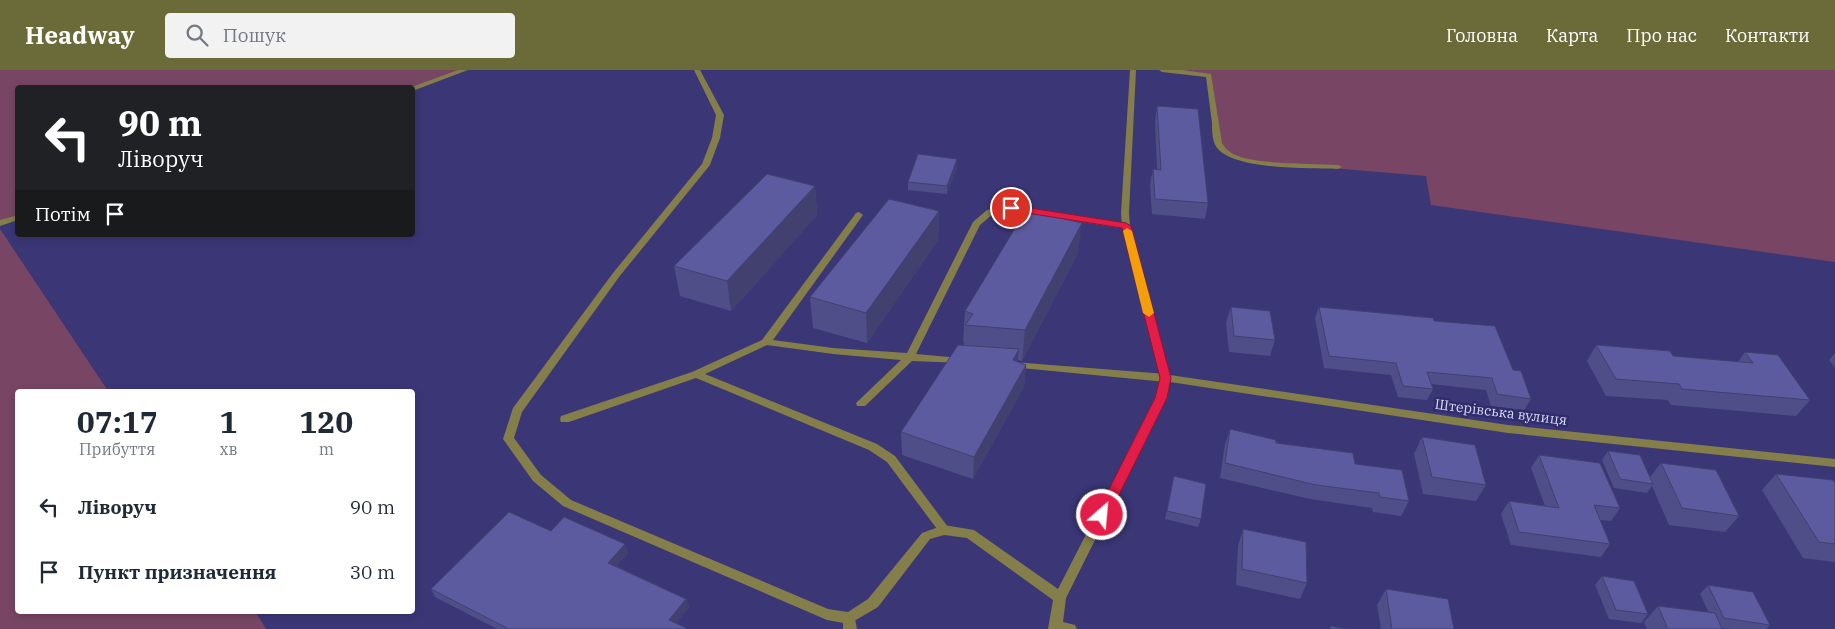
<!DOCTYPE html>
<html lang="uk">
<head>
<meta charset="utf-8">
<style>
	body { margin:0; font-family:"IBM Plex Serif",serif; background:#f2f2f3; color:#1f2937; height:100vh; display:flex; flex-direction:column; font-size:19px; white-space:nowrap }
	* { box-sizing:border-box; margin:0 }
	p { font-size:16px; color:#747a83 }
	.icon { flex:none; width:28px; height:28px; fill:none; stroke:currentColor; stroke-width:2; stroke-linecap:round; stroke-linejoin:round }
	.map { position:relative; flex:1; overflow:hidden }
	.drawer { position:absolute; left:15px; top:319px; width:400px; height:225px; display:flex; flex-direction:column; background:#fff; border-radius:5px; box-shadow:0 2px 8px #0003 }
	.drawer>* { flex:none }
	.banner { position:absolute; left:15px; top:15px; width:400px; height:152px; border-radius:5px; box-shadow:0 2px 8px #0003; background:#202124; color:#fff; overflow:hidden }
	.pin { position:absolute; display:grid; place-items:center; width:42px; height:42px; color:#fff; margin:-21px; border:2px solid #fff; border-radius:50%; box-shadow:0 1px 5px #0007 }
	.me { position:absolute; width:55px; margin:-28px; rotate:27deg; stroke-linejoin:round; filter:drop-shadow(0 0 4px #0008) }
	.turn { display:flex; align-items:center; gap:18px; height:105px; padding:0 20px; font-size:22px }
	.turn .icon { width:65px; height:65px; stroke-width:2.5 }
	.turn b { display:block; font-size:35px; line-height:42px }
	.then { display:flex; align-items:center; height:48px; padding:0 20px; background:#0003; gap:10px; font-size:19px }
	.eta { display:flex; justify-content:space-evenly; align-items:center; height:85px; text-align:center }
	.eta b { font-size:30px; font-weight:700; line-height:35px }
	ul { padding:0; list-style:none }
	li { display:flex; align-items:center; gap:15px; height:65px; padding:0 20px }
	li div { flex:1 }
	li b { display:block; font-size:19px }
	li em { font-style:normal }
	header { display:flex; align-items:center; gap:30px; box-sizing:border-box; height:70px; padding:0 25px; background:#6b6b39; color:#fff }
	header strong { font-size:24px }
	nav { display:flex; gap:28px; margin-inline-start:auto; font-size:18px }
	.search { width:350px; height:45px; background:#f2f2f3; display:flex; align-items:center; gap:12px; box-sizing:border-box; padding:0 18px; border-radius:5px; color:#747a83; font-size:19px }
	.map>svg:first-child { display:block }
</style>
</head>
<body>
<header>
<strong>Headway</strong>
<div class="search"><svg class="icon" aria-label="search" viewBox="0 0 24 24"><circle cx="10" cy="10" r="6"/><path d="M15 15l6 6"/></svg>Пошук</div>
<nav><a>Головна</a><a>Карта</a><a>Про нас</a><a>Контакти</a></nav>
</header>
<div class="map">
<svg width="1835" height="559" viewBox="0 0 1835 559">
	<rect width="100%" height="100%" fill="#3b3777"/>
	<path fill="#784664" d="M 0,0 L 465,0 L 412,18 L 18,18 L 17,147 L 0,153 Z
		M 1162,0 L 1835,0 L 1835,192 L 1431,135 L 1426,106 L 1248,91 L 1223,81 L 1209,5 Z
		M 0,159 L 108,321 L 18,321 L 18,541 L 255,541 L 266,559 L 0,559 Z"/>
	<g fill="none" stroke-linecap="round" stroke-linejoin="round">
		<path fill="#837e4a" fill-rule="evenodd" d="M 458,0 L 468,0 L 415,20 L 409,18 Z
			M 1159,0 L 1182,0 L 1211,4 L 1222,73 C 1225,78 1228,81 1233,84 C 1255,95 1311,93 1338,95 L 1342,97 L 1338,99 C 1312,98 1222,101 1214,72 C 1212,66 1212,59 1212,53 C 1210,38 1208,22 1206,7 L 1162,2 Z
			M 1011,135 L 1126,153 L 1130,156 L 1126,159 L 1011,141 L 993,144 L 980,155 L 916,284 L 960,288 L 965,291 L 964,293 L 912,291 L 865,336 L 857,336 L 856,333 L 901,290 L 833,284 L 767,275 L 705,304 L 877,374 L 895,386 L 948,457 L 950,460 L 948,463 L 944,465 L 940,463 L 887,392 L 869,380 L 696,308 L 569,352 L 561,352 L 560,349 L 561,346 L 692,302 L 762,270 L 856,143 L 859,142 L 863,145 L 773,270 L 833,278 L 907,283 L 973,152 L 987,140 Z
			M 18,145 L 18,150 L 0,156 L 0,150 Z
			M 1014,292 L 1166,304 L 1171,308 L 1166,312 L 1010,297 L 1009,295 Z
			M 849,542 L 854,544 L 857,559 L 843,559 L 843,548 L 844,544 Z"/>
		<path fill="#837e4a" fill-rule="evenodd" d="M 694,0 L 700,0 L 724,45 L 720,68 L 710,95 L 619,207 L 522,342 L 514,368 L 541,405 L 571,430 L 828,539 L 848,542 L 868,529 L 922,463 L 944,455 L 974,460 L 1058,519 L 1156,328 L 1161,308 L 1122,156 L 1121,143 L 1130,0 L 1136,0 L 1129,143 L 1130,156 L 1170,305 L 1508,355 L 1835,389 L 1835,397 L 1508,363 L 1170,312 L 1166,328 L 1066,528 L 1063,552 L 1075,555 L 1077,559 L 1048,559 L 1053,530 L 967,468 L 944,465 L 930,469 L 878,537 L 849,554 L 827,550 L 563,436 L 533,411 L 503,369 L 513,338 L 613,203 L 702,94 L 712,68 L 716,45 Z"/>
	</g>
	<path fill="#504e89" d="M 1157,36 L 1208,133 L 1205,149 L 1152,144 L 1150,114 L 1153,99 L 1157,99 L 1155,51 Z
		M 957,89 L 957,97 L 947,124 L 908,120 L 908,112 Z
		M 815,116 L 817,145 L 731,241 L 680,226 L 674,196 Z
		M 939,141 L 938,170 L 867,273 L 813,258 L 810,227 Z
		M 1078,183 L 1022,291 L 1018,290 L 1017,292 L 1026,295 L 1024,317 L 973,409 L 902,385 L 901,362 L 964,275 L 964,272 L 963,272 L 965,241 Z
		M 1231,237 L 1275,270 L 1270,286 L 1229,282 L 1226,253 Z
		M 1319,237 L 1434,251 L 1513,300 L 1531,329 L 1524,340 L 1491,336 L 1486,320 L 1431,314 L 1433,319 L 1427,330 L 1398,327 L 1391,305 L 1324,298 L 1315,248 Z
		M 1596,275 L 1673,286 L 1738,292 L 1745,282 L 1810,330 L 1796,346 L 1671,335 L 1668,330 L 1606,326 L 1587,291 Z
		M 1835,283 L 1835,298 L 1829,290 Z
		M 1230,359 L 1355,394 L 1409,431 L 1401,446 L 1373,442 L 1372,438 L 1310,429 L 1220,408 L 1225,374 Z
		M 1422,367 L 1486,415 L 1476,431 L 1423,424 L 1414,384 Z
		M 1608,381 L 1650,407 L 1661,393 L 1739,446 L 1725,462 L 1669,455 L 1652,416 L 1647,423 L 1614,418 L 1602,390 Z
		M 1539,385 L 1620,438 L 1611,451 L 1600,450 L 1610,474 L 1601,487 L 1511,475 L 1501,444 L 1509,431 L 1545,436 L 1531,398 Z
		M 1776,404 L 1835,413 L 1835,492 L 1803,488 L 1762,420 Z
		M 1174,406 L 1201,449 L 1198,457 L 1165,449 Z
		M 1243,459 L 1307,513 L 1300,529 L 1236,515 L 1238,476 Z
		M 551,461 L 628,483 L 616,496 L 686,529 L 689,537 L 676,553 L 688,559 L 497,559 L 435,527 L 431,519 Z
		M 1602,506 L 1648,544 L 1641,553 L 1609,549 L 1595,515 Z
		M 1708,515 L 1770,555 L 1766,559 L 1731,559 L 1721,558 L 1722,559 L 1647,559 L 1644,552 L 1658,536 L 1709,543 L 1700,524 Z
		M 1386,519 L 1454,559 L 1381,559 L 1377,535 Z"/>
	<path fill="#41406f" d="M 957,89 L 957,97 L 947,124 L 947,116 Z
		M 815,116 L 817,145 L 731,241 L 727,211 Z
		M 939,141 L 938,170 L 867,273 L 866,243 Z
		M 1082,153 L 1078,183 L 1022,291 L 1025,260 Z
		M 1019,279 L 1017,302 L 1013,290 Z
		M 1026,295 L 1024,317 L 973,409 L 974,387 Z
		M 625,474 L 628,483 L 611,501 L 608,493 Z
		M 686,529 L 689,537 L 672,559 L 669,550 Z"/>
	<path fill="#5d5b9f" stroke="#41406f" d="M 1157,36 L 1198,39 L 1208,133 L 1155,129 L 1153,99 L 1161,100 Z
		M 918,84 L 957,89 L 947,116 L 908,112 Z
		M 767,104 L 815,116 L 727,211 L 674,196 Z
		M 889,129 L 939,141 L 866,243 L 810,227 Z
		M 1026,140 L 1082,153 L 1025,260 L 965,255 L 973,244 L 965,241 Z
		M 1231,237 L 1270,241 L 1275,270 L 1234,266 Z
		M 1319,237 L 1433,248 L 1434,251 L 1495,256 L 1513,300 L 1521,301 L 1531,329 L 1497,324 L 1492,308 L 1427,302 L 1433,319 L 1403,316 L 1396,293 L 1329,286 Z
		M 958,275 L 1019,279 L 1013,290 L 1026,295 L 974,387 L 901,362 Z
		M 1596,275 L 1670,281 L 1673,286 L 1753,293 L 1745,282 L 1778,285 L 1810,330 L 1682,319 L 1679,314 L 1616,309 Z
		M 1230,359 L 1276,370 L 1276,373 L 1353,383 L 1355,394 L 1402,400 L 1409,431 L 1380,427 L 1379,423 L 1316,415 L 1225,393 Z
		M 1422,367 L 1475,375 L 1486,415 L 1432,407 Z
		M 1608,381 L 1640,385 L 1653,414 L 1620,409 Z
		M 1539,385 L 1600,393 L 1620,438 L 1594,435 L 1610,474 L 1519,462 L 1509,431 L 1559,438 Z
		M 1661,393 L 1716,400 L 1739,446 L 1682,438 Z
		M 1776,404 L 1833,410 L 1835,413 L 1835,474 L 1819,472 Z
		M 1174,406 L 1206,414 L 1201,449 L 1167,441 Z
		M 509,442 L 551,461 L 564,447 L 625,474 L 608,493 L 686,529 L 669,550 L 688,559 L 509,559 L 431,519 Z
		M 1243,459 L 1306,472 L 1307,513 L 1242,499 Z
		M 1602,506 L 1634,511 L 1648,544 L 1616,540 Z
		M 1708,515 L 1753,522 L 1770,555 L 1724,548 Z
		M 1386,519 L 1448,529 L 1454,559 L 1392,559 Z
		M 1658,536 L 1715,543 L 1722,559 L 1668,559 Z
		M 1330,556 L 1347,559 L 1331,559 Z"/>
	<path fill="#e11d48" stroke="#92132f" d="M 1011,135 L 1126,153 L 1131,156 L 1171,308 L 1167,328 L 1107,449 L 1102,450 L 1097,449 L 1096,445 L 1155,328 L 1160,308 L 1122,158 L 1008,140 L 1007,138 Z"/>
	<path fill="#f59e0b" d="M 1127,158 L 1132,161 L 1154,243 L 1149,247 L 1143,243 L 1123,161 Z"/>
	<g text-anchor="middle" stroke-width="5" stroke-linejoin="round" paint-order="stroke">
		<g font-size="14" fill="#d8daf9" stroke="#312c6b">
			<text transform="translate(1501 342) rotate(7)" y="5">Штерівська вулиця</text>
		</g>
	</g>
</svg>
<div class="pin" style="left:1011px;top:138px;background:#d93025"><svg class="icon" aria-label="arrive" viewBox="0 0 24 24"><path d="M6 21V4h12l-3 4 3 4H6"/></svg></div>
<svg class="me" style="left:1102px;top:445px" viewBox="-20 -20 40 40"><circle r="17" fill="#e11d48" stroke="#fff" stroke-width="3"/><path d="M0-11L8 9 0 5-8 9z" fill="#fff"/></svg>
<div class="banner">
<div class="turn"><svg class="icon" aria-label="left" viewBox="0 0 24 24"><path d="M17 20v-9H6M10 6l-5 5 5 5"/></svg><div><b>90 m</b>Ліворуч</div></div>
<div class="then">Потім<svg class="icon" aria-label="arrive" viewBox="0 0 24 24"><path d="M6 21V4h12l-3 4 3 4H6"/></svg></div>
</div>
<section class="drawer">
<div class="eta">
<div><b>07:17</b><p>Прибуття</p></div>
<div><b>1</b><p>хв</p></div>
<div><b>120</b><p>m</p></div>
</div>
<ul>
<li><svg class="icon" aria-label="left" viewBox="0 0 24 24"><path d="M17 20v-9H6M10 6l-5 5 5 5"/></svg><div><b>Ліворуч</b></div><em>90 m</em></li>
<li><svg class="icon" aria-label="arrive" viewBox="0 0 24 24"><path d="M6 21V4h12l-3 4 3 4H6"/></svg><div><b>Пункт призначення</b></div><em>30 m</em></li>
</ul>
</section>
</div>
</body>
</html>
